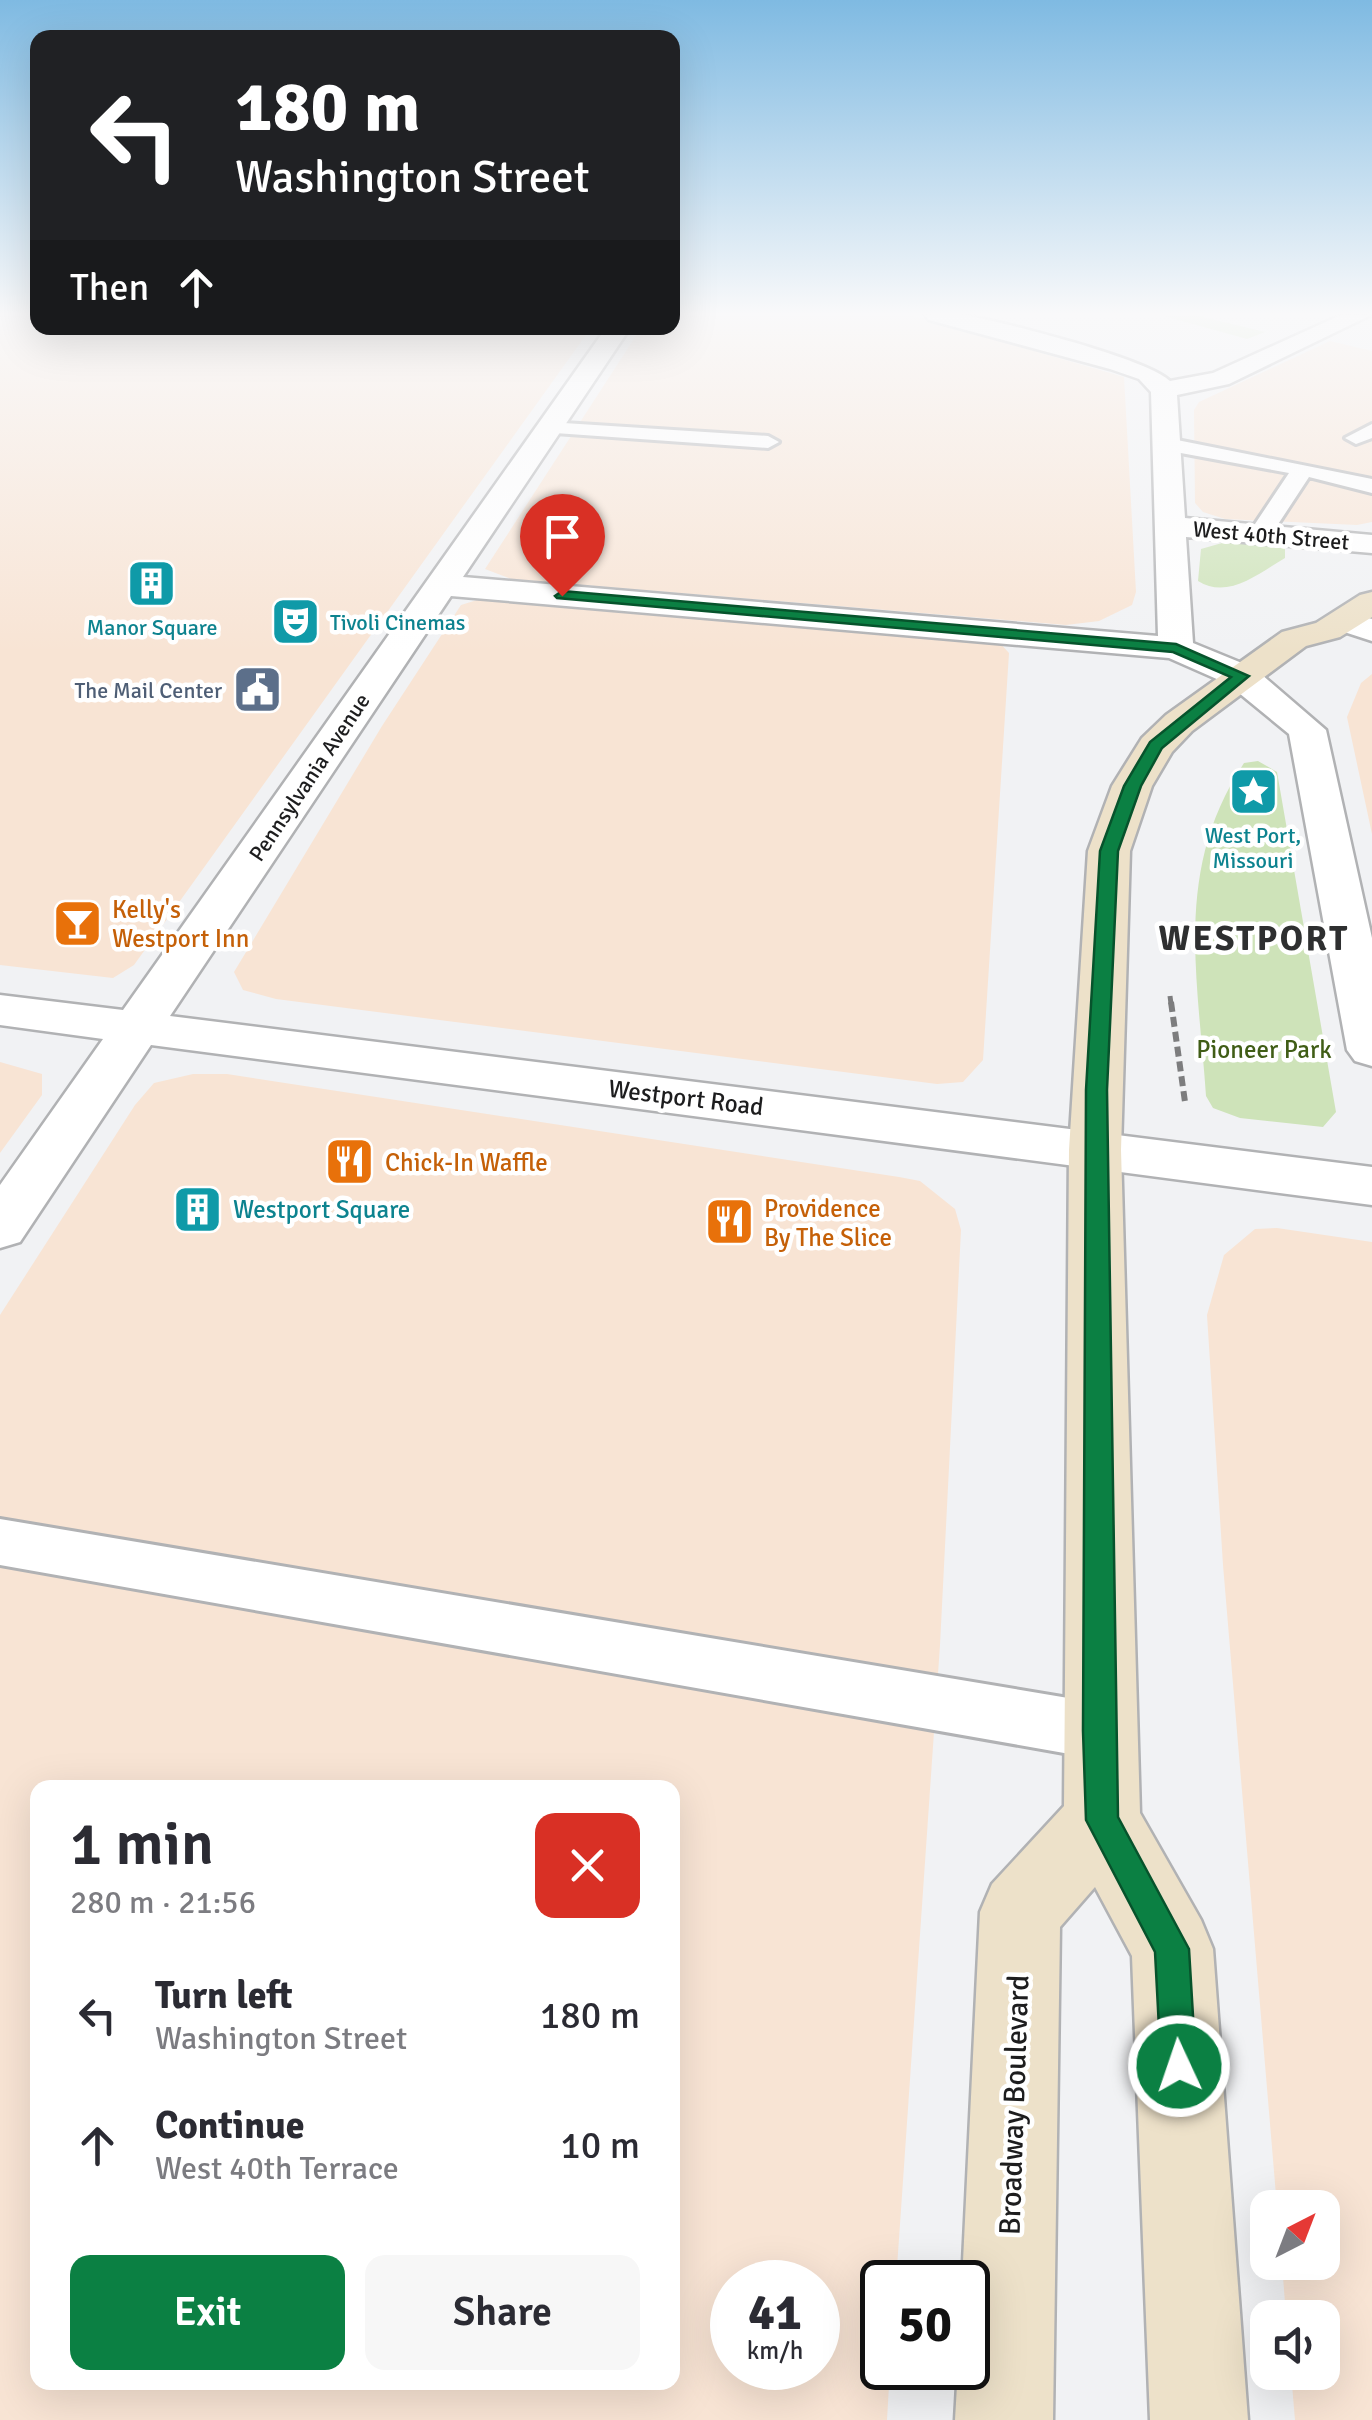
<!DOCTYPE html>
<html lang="en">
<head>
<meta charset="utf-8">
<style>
	body { margin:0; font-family:Signika,sans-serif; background:#f7f7f7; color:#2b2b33; height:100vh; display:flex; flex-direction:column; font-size:38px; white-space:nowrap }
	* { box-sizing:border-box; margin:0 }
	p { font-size:32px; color:#7c7c81 }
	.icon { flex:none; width:55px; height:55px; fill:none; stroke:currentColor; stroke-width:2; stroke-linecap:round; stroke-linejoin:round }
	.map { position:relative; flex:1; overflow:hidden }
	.sheet { position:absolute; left:30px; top:1780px; width:650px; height:610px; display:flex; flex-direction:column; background:#fff; border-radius:20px; box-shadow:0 10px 40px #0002 }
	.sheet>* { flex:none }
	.guide { position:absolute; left:30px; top:30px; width:650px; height:305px; border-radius:20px; box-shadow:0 10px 40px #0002; background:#202124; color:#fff; overflow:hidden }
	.needle { width:65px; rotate:42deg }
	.fabs { position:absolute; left:1250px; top:2190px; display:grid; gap:20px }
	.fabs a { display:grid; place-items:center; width:90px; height:90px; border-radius:20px; background:#fff; box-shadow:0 10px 40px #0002; font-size:50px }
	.speed { position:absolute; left:710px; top:2260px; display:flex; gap:20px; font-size:50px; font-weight:700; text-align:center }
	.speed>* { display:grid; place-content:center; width:130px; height:130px; border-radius:50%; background:#fff; box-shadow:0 10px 40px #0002; line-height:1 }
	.speed small { font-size:25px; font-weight:400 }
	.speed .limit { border:5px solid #111; border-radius:15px; background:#fff; color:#111 }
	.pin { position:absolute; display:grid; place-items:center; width:85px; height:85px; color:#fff; margin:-102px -42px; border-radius:50% 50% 50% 0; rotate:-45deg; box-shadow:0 0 10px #0007 }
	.pin .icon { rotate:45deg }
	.me { position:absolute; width:110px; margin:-55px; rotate:357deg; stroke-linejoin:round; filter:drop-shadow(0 0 8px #0008) }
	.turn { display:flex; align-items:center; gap:35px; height:210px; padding:0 40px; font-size:45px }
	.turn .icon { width:130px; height:130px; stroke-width:2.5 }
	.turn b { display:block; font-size:70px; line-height:85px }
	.then { display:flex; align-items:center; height:95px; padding:0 40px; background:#0003; gap:20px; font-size:38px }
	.round { display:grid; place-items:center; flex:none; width:105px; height:105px; border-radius:20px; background:#f7f7f7 }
	.overview { display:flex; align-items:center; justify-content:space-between; height:170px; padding:0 40px }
	h1 { font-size:60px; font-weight:600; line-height:75px }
	.button { display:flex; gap:20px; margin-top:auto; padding:20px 40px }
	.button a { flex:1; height:115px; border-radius:20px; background:#0b8043; color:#fff; font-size:40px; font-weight:600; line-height:115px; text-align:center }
	.button a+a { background:#f7f7f7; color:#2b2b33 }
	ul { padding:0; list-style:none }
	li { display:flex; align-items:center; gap:30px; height:130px; padding:0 40px }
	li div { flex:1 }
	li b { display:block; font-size:38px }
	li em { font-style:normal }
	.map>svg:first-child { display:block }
</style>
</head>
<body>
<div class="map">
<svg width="1372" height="2420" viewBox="0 0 1372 2420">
	<rect width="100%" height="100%" fill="#f1f2f4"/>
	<path fill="#f8e4d4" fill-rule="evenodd" d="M 0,315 L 37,315 L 38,328 L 591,328 L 134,965 L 113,978 L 0,965 Z
		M 673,315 L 910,315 L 1124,377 L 1136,592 L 1132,605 L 1099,621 L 1066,625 L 511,579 L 485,569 L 641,328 L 672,328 Z
		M 1330,341 L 1372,351 L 1372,522 L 1357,525 L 1225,519 L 1203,512 L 1195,503 L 1194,410 L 1199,402 Z
		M 490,596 L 998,641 L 1009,653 L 983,1060 L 963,1082 L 937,1084 L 276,999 L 243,990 L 234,972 L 382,726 L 461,605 Z
		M 1372,674 L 1372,834 L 1347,717 L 1361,683 Z
		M 0,1062 L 42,1074 L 42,1095 L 0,1153 Z
		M 193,1074 L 227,1074 L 899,1177 L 920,1181 L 955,1209 L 961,1230 L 940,1645 L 896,2282 L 882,2282 L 882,2368 L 890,2368 L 887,2420 L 0,2420 L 0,1315 L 135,1105 L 154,1083 ZM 38,1788 L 672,1788 L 672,2382 L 38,2382 ZM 732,2282 L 818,2282 L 818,2368 L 732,2368 Z
		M 1277,1228 L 1372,1242 L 1372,2420 L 1295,2420 L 1291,2373 L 1322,2372 L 1322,2318 L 1286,2317 L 1282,2263 L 1322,2262 L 1322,2208 L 1277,2207 L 1223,1565 L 1207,1315 L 1224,1255 L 1255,1229 Z"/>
	<path fill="#cee3b9" d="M 1195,315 L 1261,331 L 1265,332 L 1247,339 L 1164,316 Z
		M 1229,541 L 1285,548 L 1285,558 C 1259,573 1228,600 1198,581 L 1201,549 Z
		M 1258,761 L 1277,772 L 1336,1112 L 1323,1127 L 1240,1118 L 1213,1108 L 1206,1096 C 1198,976 1173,870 1244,763 Z"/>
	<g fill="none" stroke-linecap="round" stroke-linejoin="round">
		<defs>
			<path id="lane" d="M 548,422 L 768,436 L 779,442 L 768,448 L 541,432 L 537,428 L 541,424 Z
				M 1372,424 L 1372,438 L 1356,444 L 1345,438 Z
				M 1167,438 L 1372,479 L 1372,493 L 1309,477 L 1269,538 L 1253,538 L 1249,533 L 1289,473 L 1159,449 L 1156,444 L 1159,439 Z
				M 0,1519 L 1098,1703 L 1118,1711 L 1126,1731 L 1118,1751 L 1098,1759 L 0,1565 Z"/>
			<path id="street" d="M 925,315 C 937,314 952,313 964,315 C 1003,322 1146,358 1170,381 L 1213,373 L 1341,315 L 1371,315 L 1229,384 L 1177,395 L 1185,518 L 1372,535 L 1372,553 L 1186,537 L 1193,643 L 1254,668 L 1326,730 L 1372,938 L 1372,1066 L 1355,1061 L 1347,1050 L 1289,734 L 1228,684 L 1169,658 L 451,596 L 170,1016 L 1372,1167 L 1372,1205 L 151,1045 L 20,1242 L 0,1248 L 0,1185 L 103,1039 L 0,1025 L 0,995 L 123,1010 L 606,328 L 630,328 L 463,577 L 1158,636 L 1151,392 L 1139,379 L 1110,369 L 929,320 Z
				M 1344,611 L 1372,619 L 1372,641 L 1332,628 L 1327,621 L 1332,614 Z"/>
			<path id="secondary" d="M 1372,592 L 1372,617 L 1340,637 L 1306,646 L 1192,731 L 1172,752 L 1152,786 L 1130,851 L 1121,1150 L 1140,1813 L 1201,1920 L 1213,1949 L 1248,2420 L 1150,2420 L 1132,1956 L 1095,1887 L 1060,1927 L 1053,2420 L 955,2420 L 958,2368 L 968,2368 L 968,2282 L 962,2282 L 980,1912 L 992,1884 L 1064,1806 L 1069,1150 L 1088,851 L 1112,786 L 1142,738 L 1166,715 L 1282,632 L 1316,623 L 1360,595 Z"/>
		</defs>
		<use href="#lane" stroke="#b1b2b4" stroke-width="6"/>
		<use href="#street" stroke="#b1b2b4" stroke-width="5"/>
		<use href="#secondary" stroke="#b1b2b4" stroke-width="5"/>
		<path stroke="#7d7d7e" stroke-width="5" stroke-dasharray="8 4" stroke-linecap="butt" d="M 1170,996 L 1171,1004"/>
		<path stroke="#7d7d7e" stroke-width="6" stroke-dasharray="10 5" stroke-linecap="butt" d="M 1171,1002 L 1185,1102"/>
		<use href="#lane" fill="#fff" fill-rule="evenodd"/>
		<use href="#street" fill="#fff" fill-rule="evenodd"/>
		<use href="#secondary" fill="#ede1c9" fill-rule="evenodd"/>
	</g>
	<linearGradient id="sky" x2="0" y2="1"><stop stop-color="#7fbae2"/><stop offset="0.48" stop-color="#f9f9fa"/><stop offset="1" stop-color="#f9f9fa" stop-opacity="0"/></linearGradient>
	<rect width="1372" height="653" fill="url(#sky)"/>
	<path fill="#0b8043" stroke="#07532c" stroke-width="2.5" d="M 562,591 L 1176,644 L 1249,676 L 1162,748 L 1141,786 L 1118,851 L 1107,1090 L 1118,1817 L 1189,1949 L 1196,2066 L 1191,2079 L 1179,2084 L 1166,2079 L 1161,2066 L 1155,1952 L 1086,1820 L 1083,1731 L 1086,1090 L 1100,851 L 1124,786 L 1150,742 L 1231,677 L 1173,652 L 557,598 L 555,596 Z"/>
	<defs>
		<symbol id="building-square" viewBox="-11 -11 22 22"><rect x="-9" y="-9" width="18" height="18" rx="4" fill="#0f9aa8" stroke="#fff"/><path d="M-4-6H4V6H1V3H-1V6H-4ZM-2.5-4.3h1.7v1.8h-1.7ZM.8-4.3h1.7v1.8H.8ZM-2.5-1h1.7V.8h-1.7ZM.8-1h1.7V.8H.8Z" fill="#fff"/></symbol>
		<symbol id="theatre-square" viewBox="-11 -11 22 22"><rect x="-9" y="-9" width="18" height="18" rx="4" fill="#0f9aa8" stroke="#fff"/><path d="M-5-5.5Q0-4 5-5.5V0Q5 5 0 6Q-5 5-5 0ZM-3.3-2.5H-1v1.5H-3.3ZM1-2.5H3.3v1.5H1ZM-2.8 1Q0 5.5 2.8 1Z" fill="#fff"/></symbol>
		<symbol id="civic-square" viewBox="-11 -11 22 22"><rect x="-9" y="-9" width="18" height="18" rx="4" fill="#5c6f8a" stroke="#fff"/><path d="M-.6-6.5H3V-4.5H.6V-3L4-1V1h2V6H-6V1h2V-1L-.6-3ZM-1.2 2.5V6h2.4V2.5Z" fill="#fff"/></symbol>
		<symbol id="sight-square" viewBox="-11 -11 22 22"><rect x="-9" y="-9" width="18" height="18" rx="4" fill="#0f9aa8" stroke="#fff"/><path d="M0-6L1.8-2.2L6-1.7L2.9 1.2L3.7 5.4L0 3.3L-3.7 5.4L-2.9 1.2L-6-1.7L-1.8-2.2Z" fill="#fff"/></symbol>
		<symbol id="bar-square" viewBox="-11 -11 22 22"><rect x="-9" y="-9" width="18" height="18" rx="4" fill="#e8710a" stroke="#fff"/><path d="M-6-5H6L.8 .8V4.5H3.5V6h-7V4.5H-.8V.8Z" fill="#fff"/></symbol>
		<symbol id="restaurant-square" viewBox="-11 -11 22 22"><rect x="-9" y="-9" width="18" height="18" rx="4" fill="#e8710a" stroke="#fff"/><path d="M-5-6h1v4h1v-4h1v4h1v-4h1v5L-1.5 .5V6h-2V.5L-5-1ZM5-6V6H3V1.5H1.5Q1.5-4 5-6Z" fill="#fff"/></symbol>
	</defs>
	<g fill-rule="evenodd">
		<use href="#building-square" x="124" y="556" width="55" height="55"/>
		<use href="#theatre-square" x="268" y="594" width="55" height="55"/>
		<use href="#civic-square" x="230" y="662" width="55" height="55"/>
		<use href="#sight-square" x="1226" y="764" width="55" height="55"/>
		<use href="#bar-square" x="50" y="896" width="55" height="55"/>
		<use href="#restaurant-square" x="322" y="1134" width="55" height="55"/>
		<use href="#building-square" x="170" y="1182" width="55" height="55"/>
		<use href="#restaurant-square" x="702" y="1194" width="55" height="55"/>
	</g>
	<g text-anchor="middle" stroke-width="9" stroke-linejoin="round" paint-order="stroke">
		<g font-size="22" fill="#1d1d1e" stroke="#fff">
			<text transform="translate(1271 535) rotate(5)" y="8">West 40th Street</text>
			<text transform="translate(309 777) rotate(-56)" y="8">Pennsylvania Avenue</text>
		</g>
		<g font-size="22" fill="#0d838f" stroke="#fff">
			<text x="330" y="630" text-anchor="start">Tivoli Cinemas</text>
			<text x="152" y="635">Manor Square</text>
			<text x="1253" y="843">West Port,<tspan x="1253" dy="25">Missouri</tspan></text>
		</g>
		<g font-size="22" fill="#4e5e75" stroke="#fff" text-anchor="end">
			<text x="222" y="698">The Mail Center</text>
		</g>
		<g font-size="25" fill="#c56008" stroke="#fff" text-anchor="start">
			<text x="112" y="918">Kelly's<tspan x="112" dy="29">Westport Inn</tspan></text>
			<text x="385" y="1171">Chick-In Waffle</text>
			<text x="764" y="1217">Providence<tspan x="764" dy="29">By The Slice</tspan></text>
		</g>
		<g font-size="25" fill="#405d16" stroke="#fff">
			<text x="1264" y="1058">Pioneer Park</text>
		</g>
		<g font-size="25" fill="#1d1d1e" stroke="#fff">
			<text transform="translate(686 1097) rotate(7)" y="9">Westport Road</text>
		</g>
		<g font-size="25" fill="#0d838f" stroke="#fff" text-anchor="start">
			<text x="233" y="1218">Westport Square</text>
		</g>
		<g font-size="30" fill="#1d1d1e" stroke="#fff">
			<text transform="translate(1014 2105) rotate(-88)" y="10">Broadway Boulevard</text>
		</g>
		<g font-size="35" font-weight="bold" letter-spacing="2.5" fill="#2e2f30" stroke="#fff">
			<text x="1254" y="950">WESTPORT</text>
		</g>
	</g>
</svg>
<div class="fabs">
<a><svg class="needle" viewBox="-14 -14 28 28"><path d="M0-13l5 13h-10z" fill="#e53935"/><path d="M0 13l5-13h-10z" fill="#7c7c81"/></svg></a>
<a><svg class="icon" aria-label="sound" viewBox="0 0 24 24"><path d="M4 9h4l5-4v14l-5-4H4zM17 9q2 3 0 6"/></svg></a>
</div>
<div class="speed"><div>41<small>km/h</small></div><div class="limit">50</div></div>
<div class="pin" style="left:562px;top:596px;background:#d93025"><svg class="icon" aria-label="arrive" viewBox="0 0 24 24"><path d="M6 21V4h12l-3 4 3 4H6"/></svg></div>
<svg class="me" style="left:1179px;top:2066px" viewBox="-20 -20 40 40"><circle r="17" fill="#0b8043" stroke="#fff" stroke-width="3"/><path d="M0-11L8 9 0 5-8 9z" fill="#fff"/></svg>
<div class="guide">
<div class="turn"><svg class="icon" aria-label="left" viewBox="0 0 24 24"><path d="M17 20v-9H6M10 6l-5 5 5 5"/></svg><div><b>180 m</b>Washington Street</div></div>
<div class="then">Then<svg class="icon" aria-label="ahead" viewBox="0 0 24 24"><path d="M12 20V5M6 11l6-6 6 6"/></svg></div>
</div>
<section class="sheet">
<div class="overview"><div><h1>1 min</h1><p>280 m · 21:56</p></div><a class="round" style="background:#d93025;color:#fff"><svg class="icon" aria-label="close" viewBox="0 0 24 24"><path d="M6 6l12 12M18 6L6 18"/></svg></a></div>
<ul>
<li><svg class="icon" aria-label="left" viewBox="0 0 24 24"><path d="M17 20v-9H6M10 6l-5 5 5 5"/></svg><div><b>Turn left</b><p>Washington Street</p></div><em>180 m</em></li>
<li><svg class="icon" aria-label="ahead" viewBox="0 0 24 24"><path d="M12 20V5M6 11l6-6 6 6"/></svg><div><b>Continue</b><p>West 40th Terrace</p></div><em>10 m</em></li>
</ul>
<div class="button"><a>Exit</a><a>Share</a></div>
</section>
</div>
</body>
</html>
